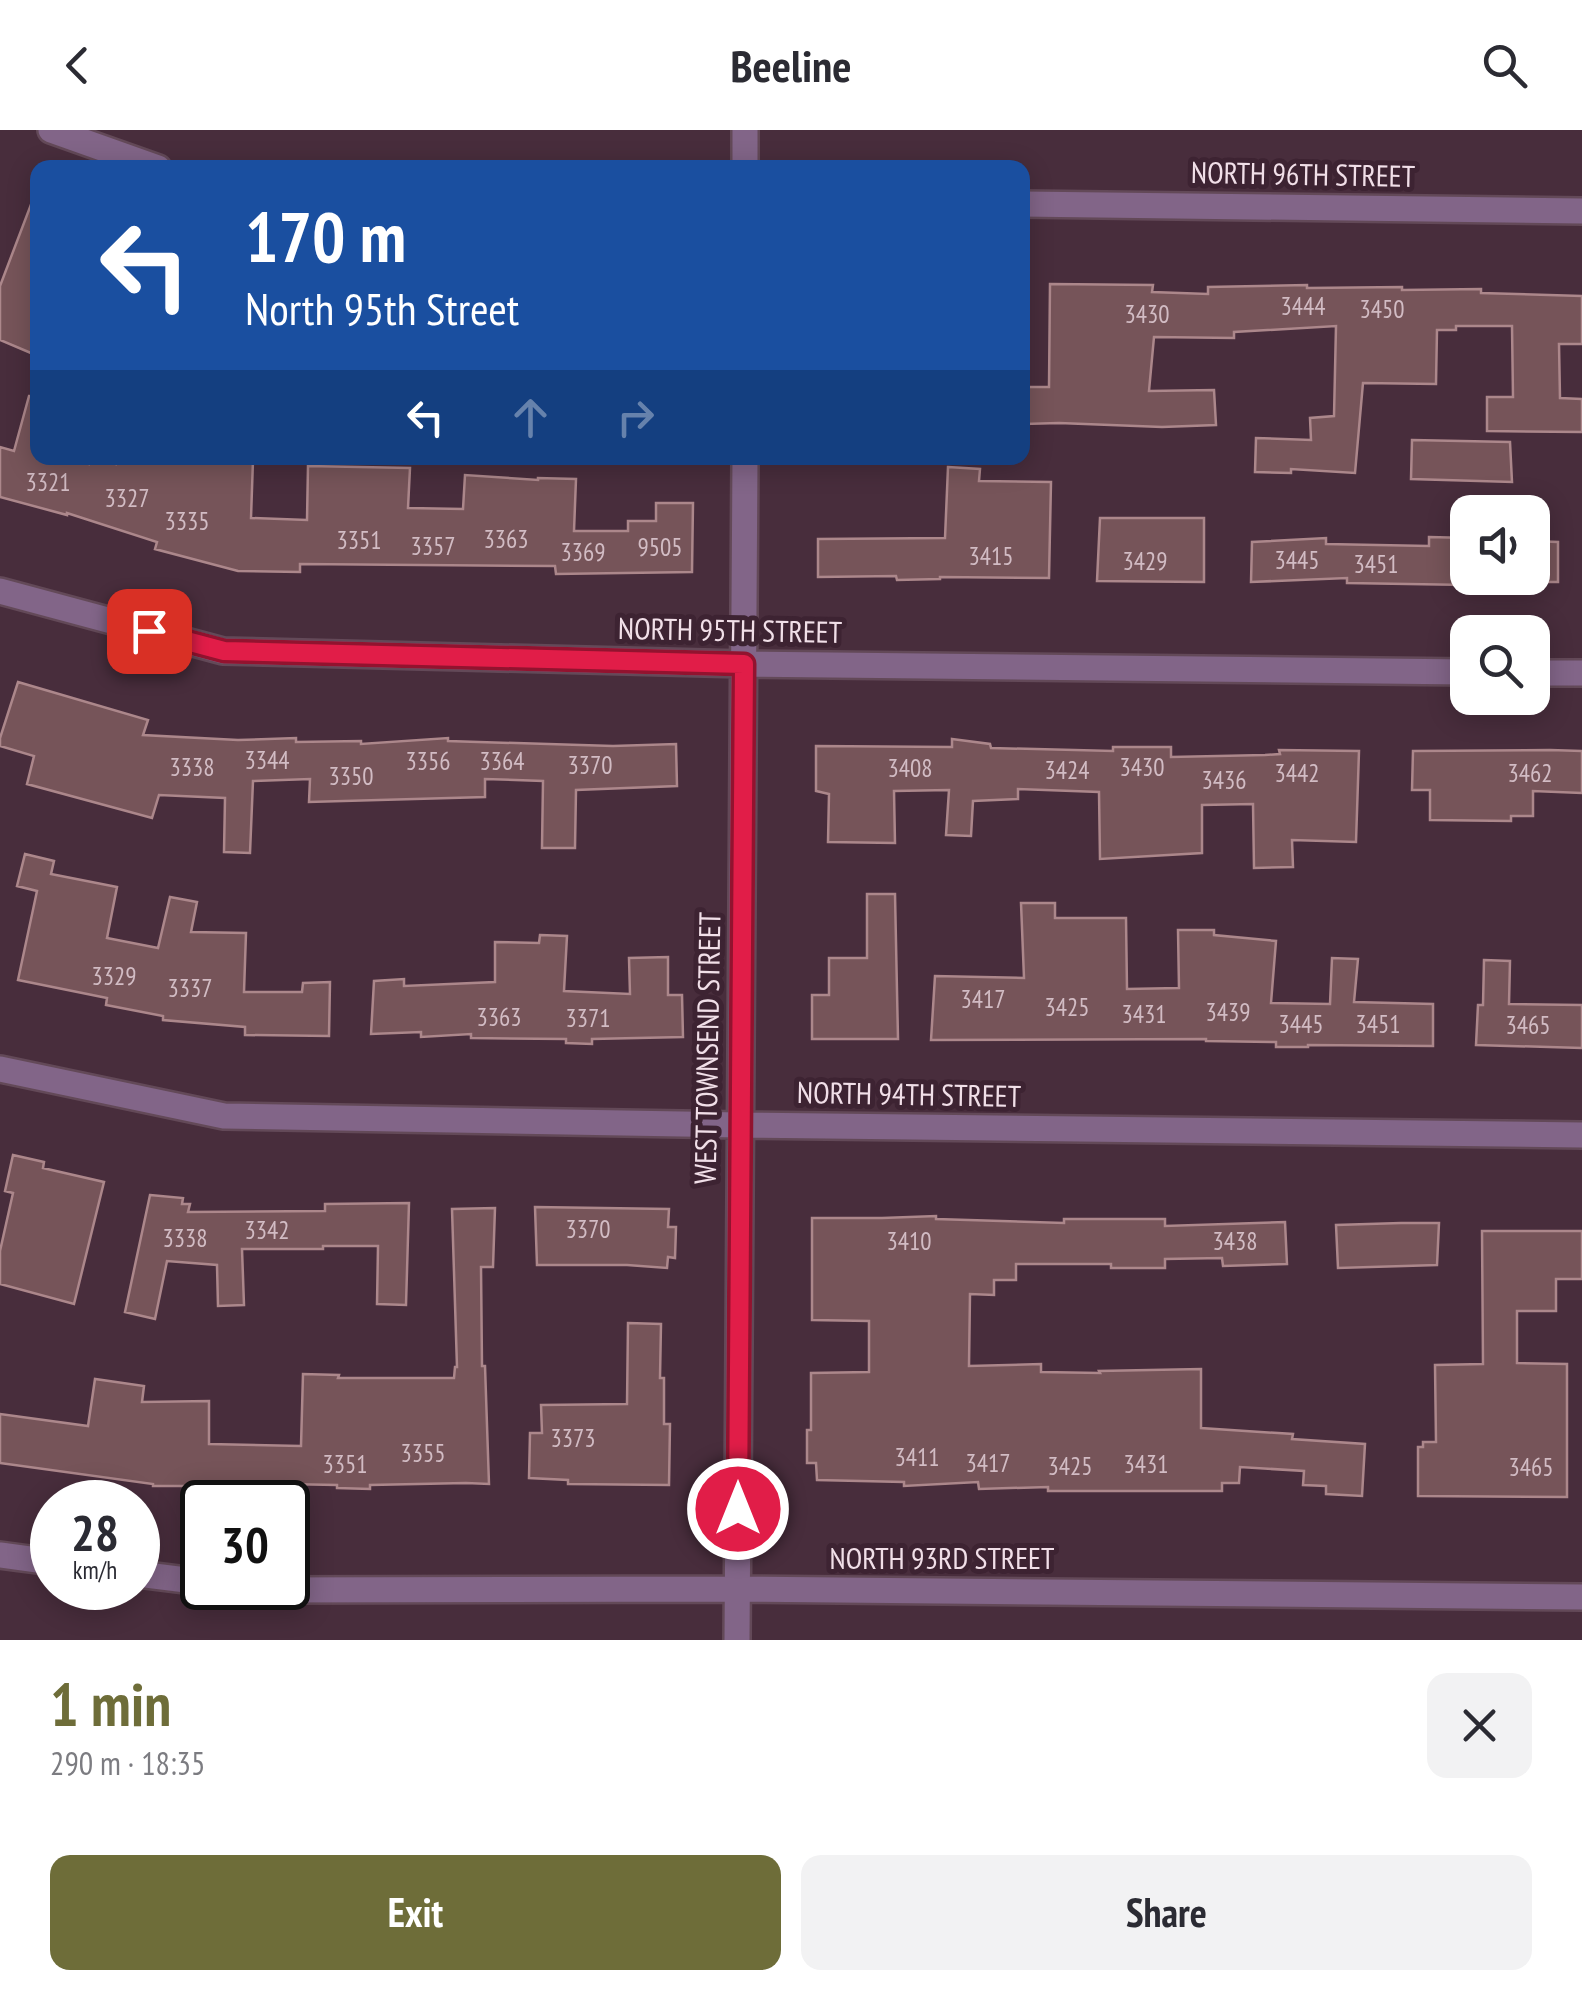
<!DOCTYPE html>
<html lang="en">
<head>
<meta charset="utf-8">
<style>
	body { margin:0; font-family:"PT Sans Narrow",sans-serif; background:#f2f2f3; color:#2b2b33; height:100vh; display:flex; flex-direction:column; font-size:38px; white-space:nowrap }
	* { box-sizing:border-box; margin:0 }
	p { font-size:32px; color:#7c7c81 }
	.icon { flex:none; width:55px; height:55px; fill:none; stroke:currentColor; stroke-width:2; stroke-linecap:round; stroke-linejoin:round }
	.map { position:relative; height:1510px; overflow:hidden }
	.drawer { display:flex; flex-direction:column; background:#fff; flex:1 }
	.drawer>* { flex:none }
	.hud { position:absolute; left:30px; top:30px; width:1000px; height:305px; border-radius:20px; box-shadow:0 5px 25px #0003; background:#1a4fa0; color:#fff; overflow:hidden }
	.fabs { position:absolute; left:1450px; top:365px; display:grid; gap:20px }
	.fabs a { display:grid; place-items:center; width:100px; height:100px; border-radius:20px; background:#fff; box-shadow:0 5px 25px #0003; font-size:50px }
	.speed { position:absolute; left:30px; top:1350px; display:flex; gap:20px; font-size:50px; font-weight:700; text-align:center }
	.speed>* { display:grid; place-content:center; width:130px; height:130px; border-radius:50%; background:#fff; box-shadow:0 5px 25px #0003; line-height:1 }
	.speed small { font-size:25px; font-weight:400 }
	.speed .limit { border:5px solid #111; border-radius:15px; background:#fff; color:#111 }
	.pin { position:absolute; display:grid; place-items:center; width:85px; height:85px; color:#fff; margin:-42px; border-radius:20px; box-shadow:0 5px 15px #0006 }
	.me { position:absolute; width:110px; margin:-55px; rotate:0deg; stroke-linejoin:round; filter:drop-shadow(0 0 8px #0008) }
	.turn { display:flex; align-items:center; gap:35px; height:210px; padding:0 50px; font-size:45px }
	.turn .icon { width:130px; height:130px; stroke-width:2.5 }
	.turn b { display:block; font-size:70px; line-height:85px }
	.lanes { display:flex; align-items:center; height:95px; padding:0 50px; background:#0003; justify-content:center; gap:50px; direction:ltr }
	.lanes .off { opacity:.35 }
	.round { display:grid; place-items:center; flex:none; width:105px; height:105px; border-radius:20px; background:#f2f2f3 }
	.headline { display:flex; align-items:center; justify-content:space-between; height:170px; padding:0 50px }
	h1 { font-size:60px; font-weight:800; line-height:75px; color:#6e6d39 }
	.primary-button { display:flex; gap:20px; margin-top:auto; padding:20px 50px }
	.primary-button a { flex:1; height:115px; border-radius:20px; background:#6e6d39; color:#fff; font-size:40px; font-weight:800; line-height:115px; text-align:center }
	.primary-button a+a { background:#f2f2f3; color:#2b2b33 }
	header { display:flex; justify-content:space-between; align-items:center; height:130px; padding:0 50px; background:#fff; font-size:45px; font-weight:800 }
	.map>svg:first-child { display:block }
</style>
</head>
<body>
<header><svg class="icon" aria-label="back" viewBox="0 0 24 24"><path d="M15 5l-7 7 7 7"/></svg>Beeline<svg class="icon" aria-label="search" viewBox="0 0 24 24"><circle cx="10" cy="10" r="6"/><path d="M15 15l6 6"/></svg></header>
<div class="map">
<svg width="1582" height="1510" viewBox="0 0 1582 1510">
	<rect width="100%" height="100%" fill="#482d3c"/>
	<path fill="#765459" stroke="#ac878b" stroke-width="2.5" d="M 35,64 L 38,64 L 38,226 L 0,210 L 0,156 Z
		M 1050,154 L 1153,155 L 1152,162 L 1208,164 L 1208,157 L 1307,155 L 1307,158 L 1402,157 L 1402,160 L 1481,159 L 1481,163 L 1582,166 L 1582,214 L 1559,214 L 1560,268 L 1582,269 L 1582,302 L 1487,301 L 1487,267 L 1513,267 L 1512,196 L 1456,196 L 1456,200 L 1437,200 L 1436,254 L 1363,253 L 1355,343 L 1291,339 L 1291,343 L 1255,342 L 1256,308 L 1311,310 L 1310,288 L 1334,286 L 1336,196 L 1234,202 L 1234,208 L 1154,207 L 1149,261 L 1214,260 L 1216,295 L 1162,297 L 1059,293 L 1024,294 L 1024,257 L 1049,257 Z
		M 29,266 L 38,267 L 38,328 L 64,328 L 89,334 L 90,328 L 116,334 L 118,328 L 253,330 L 251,388 L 307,390 L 308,336 L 410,338 L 408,378 L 463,379 L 465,345 L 538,350 L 538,348 L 576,349 L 574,401 L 628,401 L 628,391 L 656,391 L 656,373 L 693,373 L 692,442 L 556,444 L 555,436 L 300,434 L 300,442 L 238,441 L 155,419 L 157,412 L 67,383 L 67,385 L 0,367 L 0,317 L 14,321 Z
		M 1412,310 L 1510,312 L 1512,352 L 1411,349 Z
		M 948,337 L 980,339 L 979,351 L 1051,352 L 1049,448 L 940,447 L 940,449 L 897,450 L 896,446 L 818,447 L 818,409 L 945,408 Z
		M 1100,388 L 1204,388 L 1204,452 L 1097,451 Z
		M 1429,407 L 1468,408 L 1468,455 L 1347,453 L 1347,448 L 1251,452 L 1252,412 L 1326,408 L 1326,414 L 1429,416 Z
		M 1532,411 L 1558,412 L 1558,452 L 1532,452 Z
		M 18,552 L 148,590 L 143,605 L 238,610 L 296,608 L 296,612 L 361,611 L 361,614 L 448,608 L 448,611 L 613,616 L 676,614 L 677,656 L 576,660 L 575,718 L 542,718 L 543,651 L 485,649 L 485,667 L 309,672 L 310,649 L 253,651 L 250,723 L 224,722 L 225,668 L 159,665 L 152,688 L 27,654 L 34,626 L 0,616 L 0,608 Z
		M 952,609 L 990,614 L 991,618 L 1113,621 L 1113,617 L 1171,617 L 1171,627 L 1265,625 L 1280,624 L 1279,620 L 1359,621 L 1356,712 L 1292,710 L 1293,737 L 1254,738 L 1253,674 L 1202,675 L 1202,723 L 1100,729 L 1099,662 L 1018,659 L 1018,669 L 973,671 L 971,706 L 946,705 L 949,660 L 894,661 L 895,713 L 828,712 L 829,664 L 816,661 L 816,616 L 952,617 Z
		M 1550,620 L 1582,621 L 1582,663 L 1533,661 L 1533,686 L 1511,686 L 1511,691 L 1430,690 L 1430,660 L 1412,660 L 1413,621 Z
		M 25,724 L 54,731 L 51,744 L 117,757 L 107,808 L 158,818 L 170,767 L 197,772 L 191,802 L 246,803 L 244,862 L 302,862 L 303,853 L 330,852 L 329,906 L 245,905 L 245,897 L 163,890 L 163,886 L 106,875 L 107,868 L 18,850 L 37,761 L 17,756 Z
		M 867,764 L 895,764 L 898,909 L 812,909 L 812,865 L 829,865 L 829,828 L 867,828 Z
		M 1021,773 L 1055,773 L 1055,788 L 1126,788 L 1127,859 L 1179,858 L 1178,800 L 1214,800 L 1214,805 L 1276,811 L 1271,873 L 1330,874 L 1332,828 L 1358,829 L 1354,872 L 1433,874 L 1433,916 L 1308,915 L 1308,917 L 1276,917 L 1276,912 L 1206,911 L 1206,909 L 931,910 L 935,846 L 1024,848 Z
		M 540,805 L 567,806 L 564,861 L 630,864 L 629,828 L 668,827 L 668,865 L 682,865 L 683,907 L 592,909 L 592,914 L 566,913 L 566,909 L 471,908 L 471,904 L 421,907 L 421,902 L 371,904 L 374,851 L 404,849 L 404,856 L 495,852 L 495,812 L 539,813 Z
		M 1484,830 L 1510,831 L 1509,874 L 1582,875 L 1582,918 L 1476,915 L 1478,875 L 1483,875 Z
		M 13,1025 L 44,1032 L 43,1038 L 104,1052 L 74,1174 L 0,1154 L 0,1121 L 13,1063 L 5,1061 Z
		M 150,1065 L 183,1068 L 182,1074 L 190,1074 L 188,1082 L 325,1081 L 325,1074 L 409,1073 L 406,1175 L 377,1174 L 378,1116 L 323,1116 L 323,1119 L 242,1119 L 244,1175 L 218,1176 L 217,1135 L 167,1131 L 155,1189 L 125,1182 Z
		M 535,1077 L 669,1079 L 668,1097 L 676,1097 L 675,1128 L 668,1127 L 667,1138 L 627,1135 L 537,1135 Z
		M 495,1078 L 493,1137 L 481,1137 L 482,1236 L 485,1236 L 489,1354 L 466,1353 L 370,1355 L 370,1359 L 337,1358 L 337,1355 L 284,1354 L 284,1363 L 222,1362 L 222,1356 L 153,1356 L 153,1354 L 0,1333 L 0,1284 L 88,1296 L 95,1249 L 144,1256 L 142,1272 L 209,1271 L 209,1314 L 301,1316 L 303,1244 L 339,1245 L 338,1248 L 454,1248 L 455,1237 L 457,1237 L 452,1079 Z
		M 936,1086 L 936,1089 L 1064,1093 L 1064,1089 L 1165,1089 L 1165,1096 L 1285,1092 L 1287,1134 L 1223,1136 L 1222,1128 L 1165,1129 L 1165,1138 L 1111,1138 L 1111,1134 L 1016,1134 L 1016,1150 L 994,1150 L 994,1165 L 970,1164 L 969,1236 L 1041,1234 L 1041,1242 L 1100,1243 L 1099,1241 L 1201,1239 L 1201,1298 L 1293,1304 L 1292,1309 L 1365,1314 L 1362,1366 L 1326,1364 L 1326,1356 L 1303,1355 L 1304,1341 L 1240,1337 L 1239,1353 L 1222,1353 L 1222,1361 L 1048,1361 L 1048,1357 L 979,1359 L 978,1352 L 904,1356 L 904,1352 L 817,1350 L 816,1333 L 807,1333 L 807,1300 L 811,1300 L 811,1243 L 869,1242 L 869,1191 L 812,1190 L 812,1088 L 882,1088 Z
		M 1401,1093 L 1439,1093 L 1437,1135 L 1338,1138 L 1336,1095 Z
		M 1482,1101 L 1582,1101 L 1582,1149 L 1556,1149 L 1556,1181 L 1517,1181 L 1517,1233 L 1567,1234 L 1567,1367 L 1418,1366 L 1418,1317 L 1423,1317 L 1423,1312 L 1436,1312 L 1435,1235 L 1483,1234 Z
		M 628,1193 L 661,1194 L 660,1248 L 664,1248 L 664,1294 L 670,1294 L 669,1355 L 568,1354 L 568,1350 L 529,1348 L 530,1303 L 542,1303 L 541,1275 L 627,1274 Z"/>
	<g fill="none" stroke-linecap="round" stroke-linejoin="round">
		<defs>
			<path id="minor" d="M 51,0 L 158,38
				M 745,0 L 745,38
				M 1022,74 L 1582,81
				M 0,461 L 223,521 L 744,534 L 1468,542
				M 1532,543 L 1582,543
				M 0,939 L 224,986 L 740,995 L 1582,1005
				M 0,1425 L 52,1432
				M 138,1444 L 202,1452
				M 241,1458 L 261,1460 L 737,1459 L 1582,1467
				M 737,1510 L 745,328"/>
		</defs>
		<use href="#minor" stroke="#634958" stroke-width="30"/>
		<use href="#minor" stroke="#826588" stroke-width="25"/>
	</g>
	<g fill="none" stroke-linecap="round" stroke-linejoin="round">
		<defs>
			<path id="route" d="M 149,501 L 224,521 L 744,534 L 738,1379"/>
		</defs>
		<use href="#route" stroke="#92132f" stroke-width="25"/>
		<use href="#route" stroke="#e11d48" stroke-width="18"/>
	</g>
	<g text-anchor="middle" stroke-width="10" stroke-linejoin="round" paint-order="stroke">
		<g font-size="25" fill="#d2bcc4">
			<text x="1303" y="185">3444</text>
			<text x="1382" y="188">3450</text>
			<text x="1147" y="193">3430</text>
			<text x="48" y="361">3321</text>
			<text x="127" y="377">3327</text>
			<text x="187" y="400">3335</text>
			<text x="506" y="418">3363</text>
			<text x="359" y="419">3351</text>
			<text x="433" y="425">3357</text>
			<text x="660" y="426">9505</text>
			<text x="583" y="431">3369</text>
			<text x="991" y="435">3415</text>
			<text x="1297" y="439">3445</text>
			<text x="1145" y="440">3429</text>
			<text x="1376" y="443">3451</text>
			<text x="267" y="639">3344</text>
			<text x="428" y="640">3356</text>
			<text x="502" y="640">3364</text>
			<text x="590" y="644">3370</text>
			<text x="192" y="646">3338</text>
			<text x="1142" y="646">3430</text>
			<text x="910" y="647">3408</text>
			<text x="1067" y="649">3424</text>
			<text x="1297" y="652">3442</text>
			<text x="1530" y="652">3462</text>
			<text x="351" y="655">3350</text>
			<text x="1224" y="659">3436</text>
			<text x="114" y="855">3329</text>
			<text x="190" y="867">3337</text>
			<text x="983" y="878">3417</text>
			<text x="1067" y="886">3425</text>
			<text x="1228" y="891">3439</text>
			<text x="1144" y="893">3431</text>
			<text x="499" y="896">3363</text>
			<text x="588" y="897">3371</text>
			<text x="1301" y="903">3445</text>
			<text x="1378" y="903">3451</text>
			<text x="1528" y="904">3465</text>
			<text x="588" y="1108">3370</text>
			<text x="267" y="1109">3342</text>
			<text x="185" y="1117">3338</text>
			<text x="909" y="1120">3410</text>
			<text x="1235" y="1120">3438</text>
			<text x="573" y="1317">3373</text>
			<text x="423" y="1332">3355</text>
			<text x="917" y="1336">3411</text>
			<text x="988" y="1342">3417</text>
			<text x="345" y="1343">3351</text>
			<text x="1146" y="1343">3431</text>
			<text x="1070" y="1345">3425</text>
			<text x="1531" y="1346">3465</text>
		</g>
		<g font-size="30" fill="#f1dfe8" stroke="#3d2332">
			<text transform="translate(1303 45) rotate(1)" y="10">NORTH 96TH STREET</text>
			<text transform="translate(730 501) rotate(1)" y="10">NORTH 95TH STREET</text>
			<text transform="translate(708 918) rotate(-89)" y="10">WEST TOWNSEND STREET</text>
			<text transform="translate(909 965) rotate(1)" y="10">NORTH 94TH STREET</text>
			<text x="942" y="1439">NORTH 93RD STREET</text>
		</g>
	</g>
</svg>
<div class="fabs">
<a><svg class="icon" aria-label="sound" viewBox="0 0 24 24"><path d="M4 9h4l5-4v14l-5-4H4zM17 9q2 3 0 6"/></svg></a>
<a><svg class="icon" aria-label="search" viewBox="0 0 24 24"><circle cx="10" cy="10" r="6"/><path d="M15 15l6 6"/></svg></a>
</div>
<div class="speed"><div>28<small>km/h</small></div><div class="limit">30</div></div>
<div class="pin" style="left:149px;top:501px;background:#d93025"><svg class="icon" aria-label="arrive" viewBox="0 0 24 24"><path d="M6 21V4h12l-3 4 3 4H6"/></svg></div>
<svg class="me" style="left:738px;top:1379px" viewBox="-20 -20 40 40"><circle r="17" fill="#e11d48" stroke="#fff" stroke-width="3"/><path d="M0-11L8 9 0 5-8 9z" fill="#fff"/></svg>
<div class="hud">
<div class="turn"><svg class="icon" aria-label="left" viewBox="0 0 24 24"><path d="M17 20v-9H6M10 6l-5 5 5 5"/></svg><div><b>170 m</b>North 95th Street</div></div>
<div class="lanes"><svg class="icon" aria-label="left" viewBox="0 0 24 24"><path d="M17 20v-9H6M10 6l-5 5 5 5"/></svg><svg class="icon off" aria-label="ahead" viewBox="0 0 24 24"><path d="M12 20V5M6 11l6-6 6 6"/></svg><svg class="icon off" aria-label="right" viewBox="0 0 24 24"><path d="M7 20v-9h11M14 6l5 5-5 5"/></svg></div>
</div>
</div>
<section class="drawer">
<div class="headline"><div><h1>1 min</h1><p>290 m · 18:35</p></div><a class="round"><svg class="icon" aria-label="close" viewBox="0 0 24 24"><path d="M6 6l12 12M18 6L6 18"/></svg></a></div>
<div class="primary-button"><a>Exit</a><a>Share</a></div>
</section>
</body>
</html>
